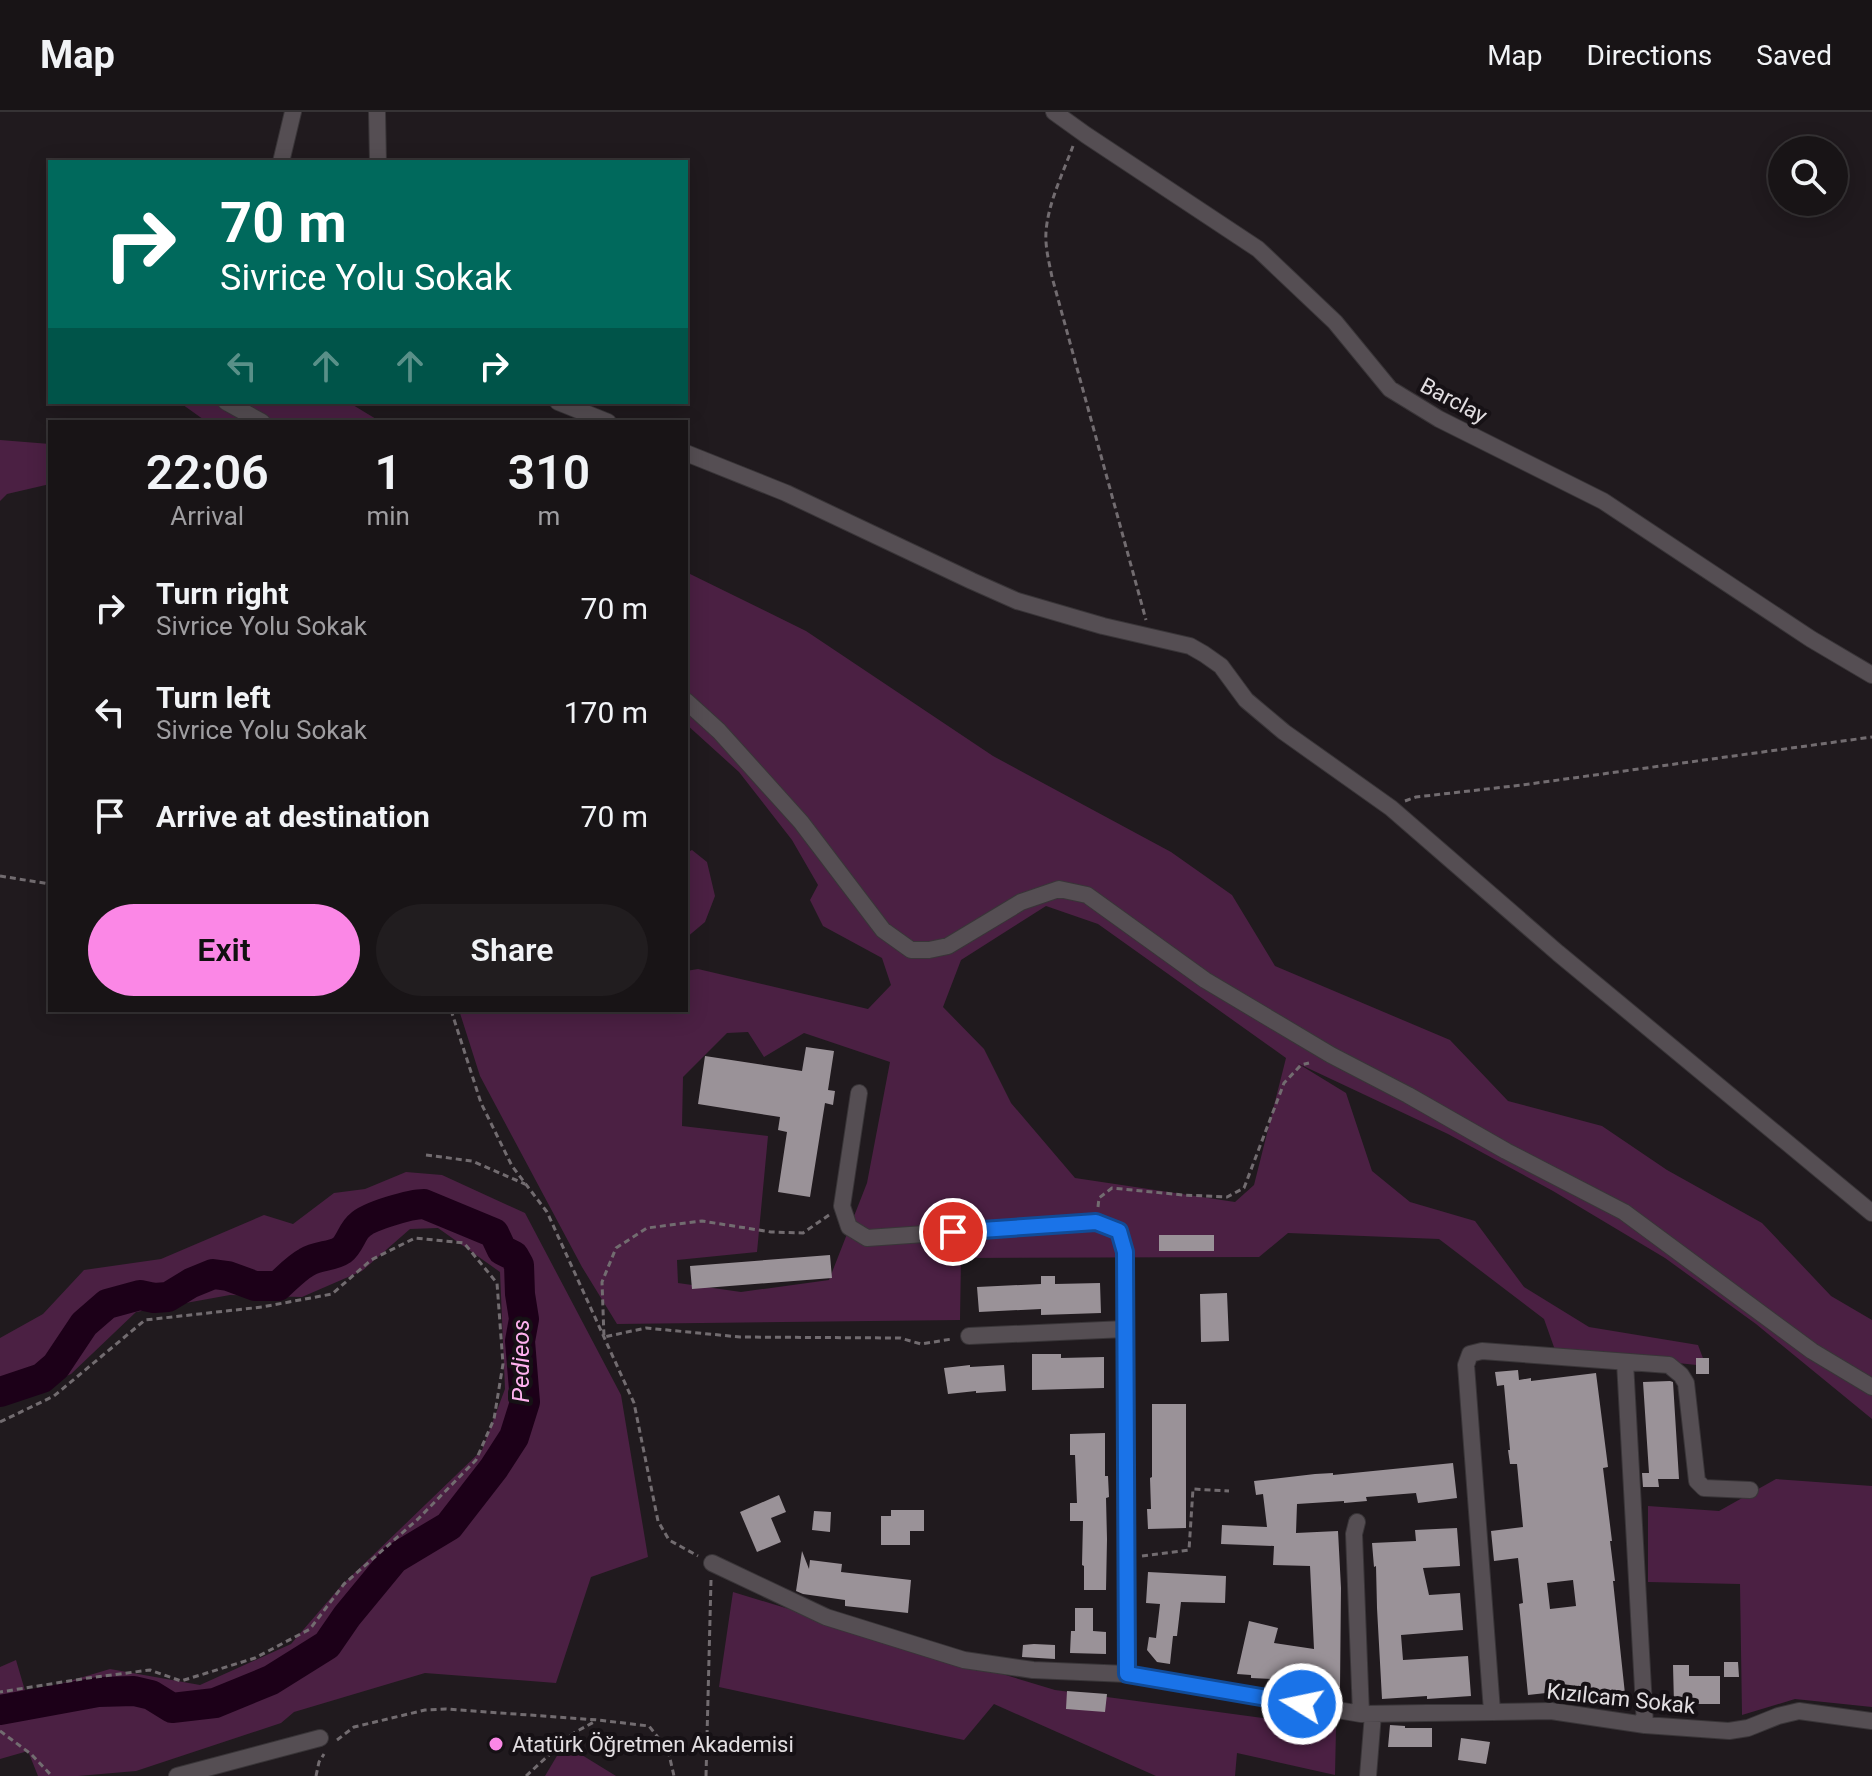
<!DOCTYPE html>
<html lang="en">
<head>
<meta charset="utf-8">
<style>
	body { margin:0; font-family:Roboto,sans-serif; background:#211d1f; color:#f1f3f6; height:100vh; display:flex; flex-direction:column; font-size:30px; white-space:nowrap }
	* { box-sizing:border-box; margin:0 }
	p { font-size:26px; color:#9f9ea1 }
	.icon { flex:none; width:44px; height:44px; fill:none; stroke:currentColor; stroke-width:2; stroke-linecap:round; stroke-linejoin:round }
	.map { position:relative; flex:1; overflow:hidden }
	.drawer { position:absolute; left:48px; top:308px; width:640px; height:592px; display:flex; flex-direction:column; background:#181416; border-radius:0px; box-shadow:0 4px 20px #0003,0 0 0 2px #363335 }
	.drawer>* { flex:none }
	.guide { position:absolute; left:48px; top:48px; width:640px; height:244px; border-radius:0px; box-shadow:0 4px 20px #0003,0 0 0 2px #363335; background:#00695c; color:#fff; overflow:hidden }
	.tools { position:absolute; left:1768px; top:24px; display:grid; gap:16px }
	.tools a { display:grid; place-items:center; width:80px; height:80px; border-radius:50%; background:#181416; box-shadow:0 4px 20px #0003,0 0 0 2px #363335; font-size:40px }
	.pin { position:absolute; display:grid; place-items:center; width:68px; height:68px; color:#fff; margin:-34px; border:4px solid #fff; border-radius:50%; box-shadow:0 2px 8px #0007 }
	.me { position:absolute; width:88px; margin:-44px; rotate:280deg; stroke-linejoin:round; filter:drop-shadow(0 0 6px #0008) }
	.turn { display:flex; align-items:center; gap:28px; height:168px; padding:0 40px; font-size:36px }
	.turn .icon { width:104px; height:104px; stroke-width:2.5 }
	.turn b { display:block; font-size:56px; line-height:68px }
	.lanes { display:flex; align-items:center; height:76px; padding:0 40px; background:#0003; justify-content:center; gap:40px; direction:ltr }
	.lanes .off { opacity:.35 }
	.eta { display:flex; justify-content:space-evenly; align-items:center; height:136px; text-align:center }
	.eta b { font-size:48px; font-weight:600; line-height:56px }
	.button { display:flex; gap:16px; margin-top:auto; padding:16px 40px }
	.button a { flex:1; height:92px; border-radius:48px; background:#fb87e6; color:#111; font-size:32px; font-weight:600; line-height:92px; text-align:center }
	.button a+a { background:#211d1f; color:#f1f3f6 }
	ul { padding:0; list-style:none }
	li { display:flex; align-items:center; gap:24px; height:104px; padding:0 40px }
	li div { flex:1 }
	li b { display:block; font-size:30px }
	li em { font-style:normal }
	header { display:flex; align-items:center; gap:48px; box-sizing:border-box; height:112px; padding:0 40px; background:#181416; border-bottom:2px solid #363335 }
	header strong { font-size:38px }
	nav { display:flex; gap:44px; margin-inline-start:auto; font-size:28px }
	.map>svg:first-child { display:block }
</style>
</head>
<body>
<header>
<strong>Map</strong>
<nav><a>Map</a><a>Directions</a><a>Saved</a></nav>
</header>
<div class="map">
<svg width="1872" height="1664" viewBox="0 0 1872 1664">
	<rect width="100%" height="100%" fill="#201a1e"/>
	<path fill="#4b2043" fill-rule="evenodd" d="M 179,290 L 348,290 L 381,310 L 207,310 Z
		M 0,328 L 50,332 L 50,372 L 7,382 L 0,389 Z
		M 686,460 L 806,519 L 993,644 L 1171,740 L 1232,783 L 1275,854 L 1450,928 L 1508,989 L 1602,1014 L 1667,1058 L 1762,1111 L 1831,1184 L 1872,1208 L 1872,1307 L 1756,1212 L 1665,1146 L 1553,1079 L 1448,1022 L 1297,951 L 1346,981 L 1372,1059 L 1410,1090 L 1475,1109 L 1524,1175 L 1589,1215 L 1698,1233 L 1706,1254 L 1555,1238 L 1544,1207 L 1439,1127 L 1288,1121 L 1259,1145 L 961,1146 L 960,1208 L 617,1212 L 582,1155 L 480,964 L 459,898 L 686,898 L 686,859 L 698,857 L 868,897 L 891,873 L 882,846 L 823,814 L 810,788 L 818,773 L 792,728 L 739,660 L 686,612 ZM 1046,794 L 1098,812 L 1286,946 L 1254,1073 L 1235,1090 L 1075,1066 L 1011,991 L 984,937 L 943,895 L 961,848 ZM 748,920 L 764,945 L 804,921 L 890,950 L 867,1071 L 829,1168 L 741,1180 L 678,1171 L 677,1148 L 757,1140 L 768,1024 L 682,1014 L 683,965 L 727,921 Z
		M 692,738 L 707,750 L 715,784 L 705,810 L 686,826 L 686,741 Z
		M 406,1060 L 442,1063 L 525,1101 L 621,1283 L 648,1445 L 591,1465 L 556,1571 L 425,1561 L 294,1600 L 281,1611 L 136,1659 L 78,1664 L 38,1664 L 28,1639 L 0,1647 L 0,1555 L 16,1548 L 26,1582 L 110,1557 L 200,1573 L 291,1532 L 341,1474 L 482,1338 L 505,1277 L 500,1160 L 438,1116 L 410,1117 L 362,1159 L 302,1185 L 230,1183 L 136,1200 L 71,1262 L 0,1293 L 0,1226 L 43,1202 L 84,1158 L 161,1147 L 264,1103 L 293,1112 L 334,1081 L 365,1077 Z
		M 1776,1367 L 1872,1374 L 1872,1595 L 1795,1587 L 1742,1603 L 1740,1472 L 1648,1470 L 1648,1394 L 1719,1399 Z
		M 733,1480 L 1055,1578 L 1336,1616 L 1335,1663 L 1237,1641 L 1235,1664 L 1156,1664 L 994,1592 L 964,1628 L 719,1575 Z
		M 564,1632 L 616,1664 L 545,1664 Z"/>
	<g fill="none" stroke-linecap="round" stroke-linejoin="round">
		<path stroke="#1c0018" stroke-width="30" d="M 0,1280 L 42,1266 L 56,1254 L 84,1212 L 107,1192 L 140,1183 L 154,1186 L 168,1185 L 191,1171 L 213,1162 L 228,1164 L 255,1174 L 278,1174 C 287,1166 296,1156 307,1150 C 318,1143 332,1145 342,1138 C 350,1132 352,1119 360,1113 C 369,1104 411,1092 424,1092 L 494,1121 L 502,1138 L 514,1144 L 519,1153 L 520,1182 L 524,1207 L 520,1229 L 525,1290 L 514,1325 L 494,1356 L 449,1414 L 394,1447 L 347,1504 L 327,1533 L 271,1568 L 215,1591 L 172,1596 L 151,1583 L 134,1579 L 98,1580 L 0,1598"/>
	</g>
	<path fill="#9a9298" fill-rule="evenodd" d="M 806,935 L 834,939 L 828,978 L 835,979 L 833,993 L 825,991 L 810,1085 L 778,1080 L 787,1020 L 778,1018 L 780,1005 L 698,992 L 705,944 L 802,959 Z
		M 1159,1123 L 1214,1123 L 1214,1139 L 1159,1139 Z
		M 830,1143 L 832,1166 L 692,1177 L 690,1154 Z
		M 1041,1164 L 1055,1164 L 1055,1172 L 1100,1171 L 1101,1201 L 1041,1203 L 1041,1197 L 979,1200 L 977,1175 L 1041,1172 Z
		M 1227,1181 L 1229,1229 L 1201,1230 L 1200,1182 Z
		M 1032,1242 L 1061,1242 L 1061,1246 L 1104,1245 L 1104,1276 L 1032,1278 Z
		M 1696,1246 L 1709,1246 L 1709,1262 L 1696,1262 Z
		M 970,1253 L 970,1255 L 1004,1253 L 1006,1279 L 976,1281 L 976,1279 L 948,1282 L 944,1256 Z
		M 1518,1258 L 1519,1268 L 1531,1266 L 1531,1269 L 1596,1261 L 1608,1355 L 1603,1356 L 1612,1429 L 1610,1429 L 1615,1469 L 1613,1469 L 1625,1582 L 1583,1587 L 1582,1577 L 1528,1583 L 1519,1492 L 1523,1491 L 1518,1446 L 1494,1449 L 1491,1419 L 1523,1415 L 1517,1352 L 1510,1352 L 1508,1338 L 1510,1338 L 1504,1273 L 1497,1274 L 1495,1260 ZM 1573,1468 L 1576,1494 L 1550,1497 L 1547,1471 Z
		M 1670,1269 L 1673,1270 L 1679,1367 L 1658,1367 L 1659,1375 L 1643,1375 L 1642,1361 L 1649,1361 L 1643,1270 Z
		M 1152,1292 L 1186,1292 L 1186,1416 L 1148,1417 L 1147,1397 L 1151,1397 L 1150,1366 L 1152,1365 Z
		M 1105,1321 L 1105,1364 L 1108,1364 L 1109,1385 L 1106,1386 L 1107,1427 L 1106,1478 L 1084,1478 L 1084,1454 L 1082,1453 L 1083,1409 L 1070,1409 L 1070,1391 L 1077,1391 L 1075,1343 L 1070,1343 L 1070,1322 Z
		M 1453,1351 L 1457,1386 L 1418,1391 L 1416,1381 L 1366,1385 L 1367,1389 L 1344,1391 L 1344,1389 L 1297,1392 L 1296,1421 L 1338,1419 L 1341,1476 L 1340,1576 L 1317,1576 L 1272,1569 L 1272,1567 L 1251,1566 L 1251,1563 L 1237,1562 L 1249,1509 L 1278,1516 L 1274,1531 L 1314,1537 L 1310,1454 L 1273,1453 L 1274,1434 L 1221,1432 L 1222,1413 L 1267,1415 L 1263,1382 L 1256,1383 L 1254,1369 L 1315,1362 L 1333,1361 L 1333,1363 Z
		M 779,1383 L 786,1400 L 771,1406 L 781,1430 L 757,1440 L 740,1400 Z
		M 891,1398 L 924,1398 L 924,1419 L 910,1419 L 910,1433 L 881,1433 L 881,1404 L 891,1404 Z
		M 814,1399 L 831,1400 L 830,1420 L 812,1418 Z
		M 1457,1416 L 1460,1454 L 1423,1456 L 1429,1483 L 1460,1481 L 1463,1518 L 1401,1523 L 1403,1548 L 1468,1544 L 1471,1584 L 1427,1587 L 1427,1584 L 1382,1587 L 1377,1496 L 1376,1454 L 1374,1455 L 1372,1431 L 1416,1429 L 1415,1418 Z
		M 802,1439 L 809,1457 L 810,1448 L 842,1452 L 841,1460 L 911,1468 L 908,1501 L 845,1494 L 845,1488 L 803,1482 L 796,1479 Z
		M 1148,1460 L 1226,1464 L 1225,1491 L 1181,1490 L 1177,1524 L 1173,1524 L 1170,1552 L 1157,1550 L 1147,1538 L 1149,1525 L 1156,1526 L 1160,1492 L 1146,1491 Z
		M 1075,1496 L 1093,1496 L 1093,1519 L 1106,1520 L 1106,1542 L 1070,1541 L 1071,1519 L 1075,1519 Z
		M 1034,1532 L 1055,1533 L 1055,1547 L 1022,1545 L 1023,1533 Z
		M 1724,1550 L 1738,1550 L 1739,1565 L 1724,1565 Z
		M 1673,1553 L 1689,1553 L 1689,1564 L 1720,1564 L 1720,1592 L 1674,1592 Z
		M 1067,1579 L 1107,1582 L 1105,1600 L 1066,1597 Z
		M 1390,1613 L 1405,1614 L 1405,1616 L 1432,1616 L 1432,1635 L 1388,1635 Z
		M 1461,1626 L 1490,1630 L 1486,1652 L 1458,1648 Z"/>
	<g fill="none" stroke-linecap="round" stroke-linejoin="round">
		<defs>
			<path id="street" d="M 377,0 L 378,50
				M 1054,0 L 1086,23 L 1258,137 L 1335,210 L 1390,277 L 1439,307 L 1603,389 L 1811,527 L 1872,563
				M 281,50 L 293,0
				M 226,290 L 262,310
				M 558,290 L 608,310
				M 686,341 L 786,381 L 972,469 L 1017,489 L 1103,514 L 1190,534 L 1204,542 L 1221,554 L 1246,588 L 1284,620 L 1391,696 L 1558,841 L 1872,1101
				M 686,589 L 719,619 L 801,710 L 883,818 L 911,838 L 929,838 L 948,834 L 1021,790 L 1059,777 L 1087,783 L 1205,868 L 1331,943 L 1408,983 L 1506,1039 L 1624,1100 L 1812,1239 L 1872,1275
				M 859,981 L 842,1094 L 849,1115 L 867,1126 L 1096,1110 L 1119,1119 L 1125,1140 L 1127,1562
				M 969,1224 L 1125,1217
				M 1625,1250 L 1645,1613
				M 1357,1410 L 1354,1422 L 1361,1602
				M 712,1451 L 826,1505 L 964,1548 L 1033,1558 L 1127,1562 L 1361,1602 L 1551,1599 L 1645,1613 L 1729,1619 L 1748,1616 L 1778,1604 L 1799,1599 L 1872,1609
				M 1492,1599 L 1466,1253 L 1470,1242 L 1482,1239 L 1669,1253 L 1681,1263 L 1686,1271 L 1697,1369 L 1704,1376 L 1750,1378
				M 177,1664 L 320,1626
				M 1368,1664 L 1373,1602"/>
		</defs>
		<use href="#street" stroke="#393538" stroke-width="18"/>
		<path stroke="#726c70" stroke-width="3" stroke-dasharray="6 4" stroke-linecap="butt" d="M 1073,34 C 1063,61 1048,91 1046,120 C 1045,135 1049,150 1052,165 L 1146,508
			M 1405,689 L 1416,685 L 1522,673 L 1872,625
			M 0,764 L 50,772
			M 451,898 L 481,991 L 512,1054 L 547,1100 L 634,1291 L 658,1409 L 669,1428 L 698,1444
			M 426,1043 L 472,1049 L 525,1072
			M 1098,1095 L 1099,1086 L 1112,1076 L 1183,1083 L 1227,1085 L 1244,1076 L 1284,971 L 1301,953 L 1309,951
			M 829,1103 L 803,1121 L 771,1120 L 702,1109 L 647,1116 L 616,1136 L 602,1170 L 604,1225 L 646,1216 L 740,1225 L 900,1226 L 921,1232 L 952,1227
			M 0,1310 L 54,1284 L 145,1208 L 262,1195 L 332,1182 L 371,1148 L 415,1126 L 464,1131 L 497,1171 L 503,1252 L 494,1307 L 476,1348 L 418,1407 L 344,1472 L 310,1517 L 255,1546 L 181,1569 L 150,1558 L 88,1566 L 0,1580
			M 1142,1444 L 1189,1438 L 1193,1377 L 1229,1379
			M 0,1619 L 31,1642 L 51,1663
			M 337,1628 L 354,1615 L 425,1598 L 446,1597 L 598,1608 L 649,1614 L 668,1638 L 674,1664
			M 316,1664 L 319,1650 L 324,1642
			M 526,1664 L 572,1622 L 594,1610
			M 706,1664 L 711,1468"/>
		<use href="#street" stroke="#554e53" stroke-width="16"/>
	</g>
	<g fill="none" stroke-linecap="round" stroke-linejoin="round">
		<defs>
			<path id="route" d="M 953,1120 L 1096,1110 L 1119,1119 L 1125,1140 L 1127,1562 L 1302,1592"/>
		</defs>
		<use href="#route" stroke="#114b97" stroke-width="20"/>
		<use href="#route" stroke="#1a73e8" stroke-width="14"/>
	</g>
	<circle fill="#fb87e6" stroke="#161115" stroke-width="3" cx="496" cy="1632" r="8"/>
	<g text-anchor="middle" stroke-width="8" stroke-linejoin="round" paint-order="stroke">
		<g font-size="22" fill="#e2dee1" stroke="#161115">
			<text transform="translate(1454 288) rotate(28)" y="8">Barclay</text>
			<text transform="translate(1621 1586) rotate(6)" y="8">Kızılcam Sokak</text>
		</g>
		<g font-size="22" fill="#e2dee1" stroke="#161115" text-anchor="start">
			<text x="512" y="1640">Atatürk Öğretmen Akademisi</text>
		</g>
		<g font-size="24" font-style="italic" fill="#ffb2ef" stroke="#161115">
			<text transform="translate(521 1249) rotate(-90)" y="8">Pedieos</text>
		</g>
	</g>
</svg>
<div class="tools">
<a><svg class="icon" aria-label="search" viewBox="0 0 24 24"><circle cx="10" cy="10" r="6"/><path d="M15 15l6 6"/></svg></a>
</div>
<div class="pin" style="left:953px;top:1120px;background:#d93025"><svg class="icon" aria-label="arrive" viewBox="0 0 24 24"><path d="M6 21V4h12l-3 4 3 4H6"/></svg></div>
<svg class="me" style="left:1302px;top:1592px" viewBox="-20 -20 40 40"><circle r="17" fill="#1a73e8" stroke="#fff" stroke-width="3"/><path d="M0-11L8 9 0 5-8 9z" fill="#fff"/></svg>
<div class="guide">
<div class="turn"><svg class="icon" aria-label="right" viewBox="0 0 24 24"><path d="M7 20v-9h11M14 6l5 5-5 5"/></svg><div><b>70 m</b>Sivrice Yolu Sokak</div></div>
<div class="lanes"><svg class="icon off" aria-label="left" viewBox="0 0 24 24"><path d="M17 20v-9H6M10 6l-5 5 5 5"/></svg><svg class="icon off" aria-label="ahead" viewBox="0 0 24 24"><path d="M12 20V5M6 11l6-6 6 6"/></svg><svg class="icon off" aria-label="ahead" viewBox="0 0 24 24"><path d="M12 20V5M6 11l6-6 6 6"/></svg><svg class="icon" aria-label="right" viewBox="0 0 24 24"><path d="M7 20v-9h11M14 6l5 5-5 5"/></svg></div>
</div>
<section class="drawer">
<div class="eta">
<div><b>22:06</b><p>Arrival</p></div>
<div><b>1</b><p>min</p></div>
<div><b>310</b><p>m</p></div>
</div>
<ul>
<li><svg class="icon" aria-label="right" viewBox="0 0 24 24"><path d="M7 20v-9h11M14 6l5 5-5 5"/></svg><div><b>Turn right</b><p>Sivrice Yolu Sokak</p></div><em>70 m</em></li>
<li><svg class="icon" aria-label="left" viewBox="0 0 24 24"><path d="M17 20v-9H6M10 6l-5 5 5 5"/></svg><div><b>Turn left</b><p>Sivrice Yolu Sokak</p></div><em>170 m</em></li>
<li><svg class="icon" aria-label="arrive" viewBox="0 0 24 24"><path d="M6 21V4h12l-3 4 3 4H6"/></svg><div><b>Arrive at destination</b></div><em>70 m</em></li>
</ul>
<div class="button"><a>Exit</a><a>Share</a></div>
</section>
</div>
</body>
</html>
